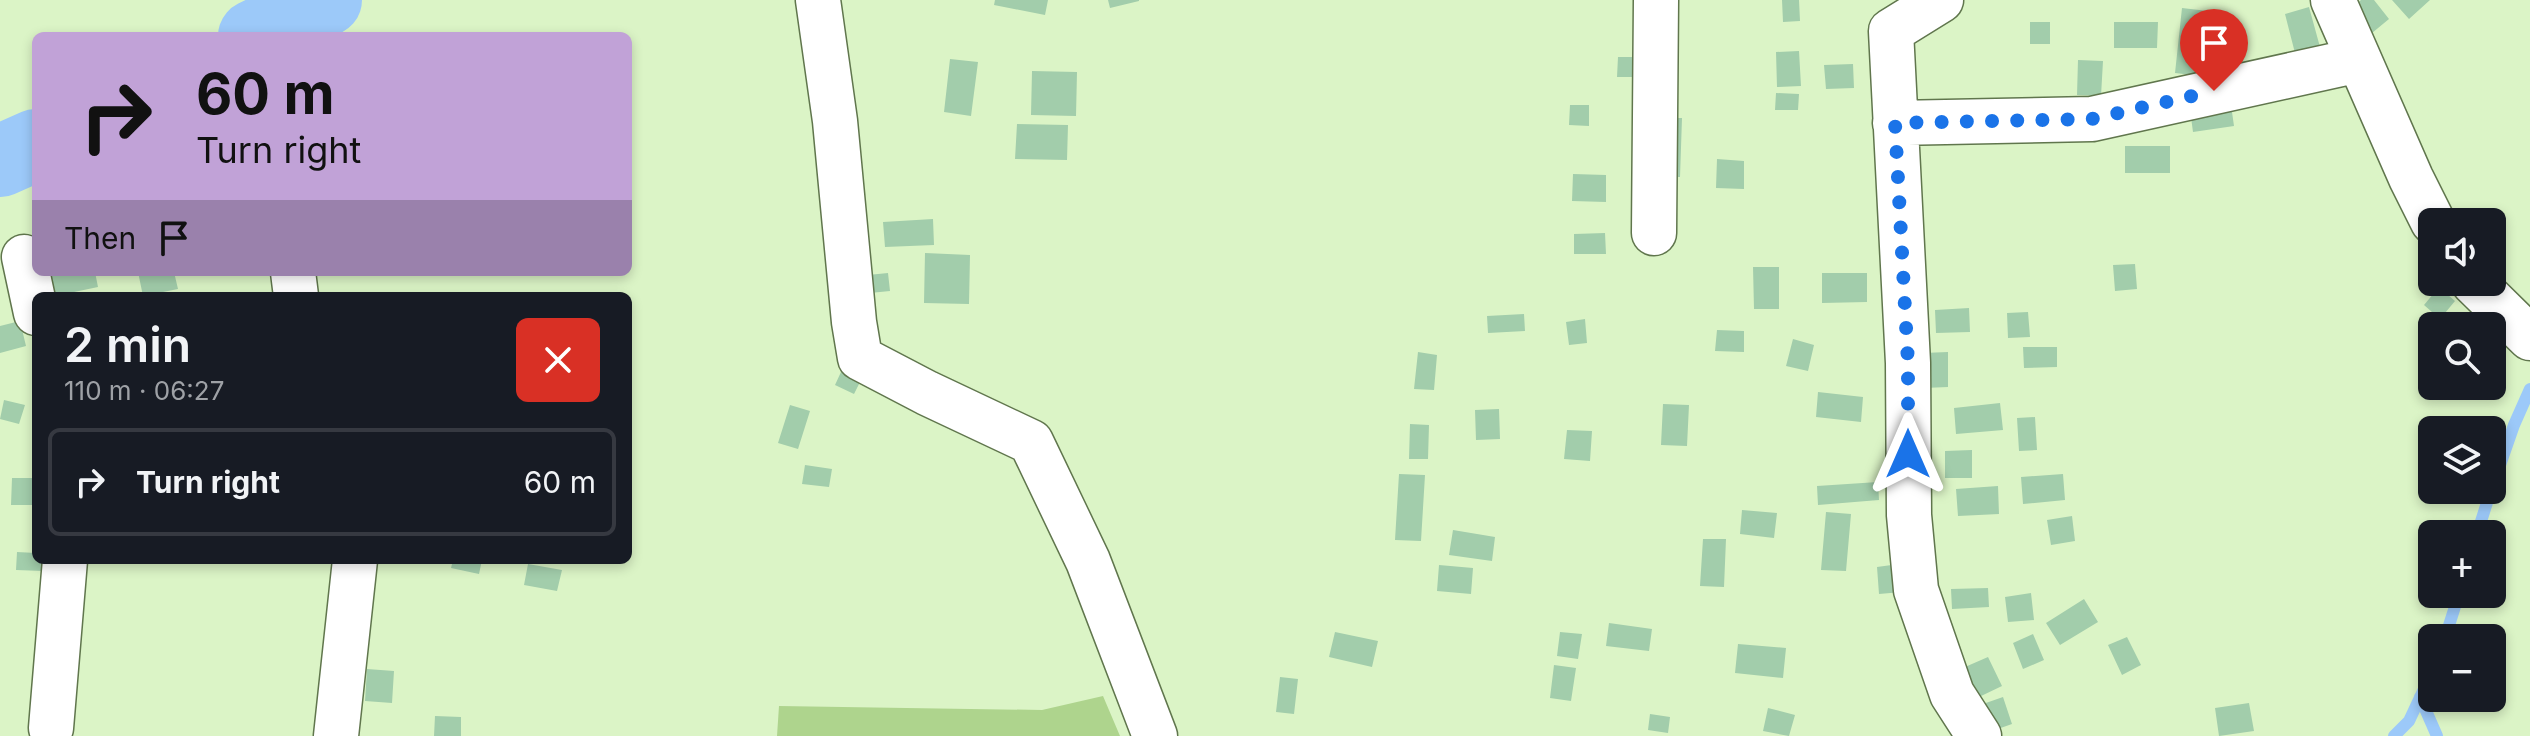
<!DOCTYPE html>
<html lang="en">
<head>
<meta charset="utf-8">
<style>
	body { margin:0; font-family:Inter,sans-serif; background:#242831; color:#f1f3f6; height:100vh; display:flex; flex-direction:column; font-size:30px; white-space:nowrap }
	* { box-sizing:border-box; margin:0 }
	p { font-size:26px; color:#9ea1a6 }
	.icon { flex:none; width:44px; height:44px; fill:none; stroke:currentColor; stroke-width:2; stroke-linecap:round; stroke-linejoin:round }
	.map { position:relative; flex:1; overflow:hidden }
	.drawer { position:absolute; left:32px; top:292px; width:600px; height:272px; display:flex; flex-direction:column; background:#171b24; border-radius:12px; box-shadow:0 4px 12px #0003 }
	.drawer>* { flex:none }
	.top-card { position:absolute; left:32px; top:32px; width:600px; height:244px; border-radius:12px; box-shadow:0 4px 12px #0003; background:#c1a2d7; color:#111; overflow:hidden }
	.tools { position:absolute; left:2418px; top:208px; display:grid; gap:16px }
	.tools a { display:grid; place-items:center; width:88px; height:88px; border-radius:12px; background:#171b24; box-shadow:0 4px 12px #0003; font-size:40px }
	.pin { position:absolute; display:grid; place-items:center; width:68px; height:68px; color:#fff; margin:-82px -34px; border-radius:50% 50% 50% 0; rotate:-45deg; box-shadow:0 0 8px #0007 }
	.pin .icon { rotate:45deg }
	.me { position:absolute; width:88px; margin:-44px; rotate:0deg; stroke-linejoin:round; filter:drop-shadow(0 0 6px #0008) }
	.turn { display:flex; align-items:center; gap:28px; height:168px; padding:0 32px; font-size:36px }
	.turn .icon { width:104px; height:104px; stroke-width:2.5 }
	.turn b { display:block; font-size:56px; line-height:68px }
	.then { display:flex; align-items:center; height:76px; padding:0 32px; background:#0003; gap:16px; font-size:30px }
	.round { display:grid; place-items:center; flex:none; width:84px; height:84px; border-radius:12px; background:#242831 }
	.head { display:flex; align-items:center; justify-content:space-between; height:136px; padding:0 32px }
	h1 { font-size:48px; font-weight:600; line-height:60px }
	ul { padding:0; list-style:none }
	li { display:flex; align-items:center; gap:24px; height:108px; margin:0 16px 12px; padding:0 16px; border:4px solid #363941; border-radius:12px }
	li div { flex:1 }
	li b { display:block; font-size:30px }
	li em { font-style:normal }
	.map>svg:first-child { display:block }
</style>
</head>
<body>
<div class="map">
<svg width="2530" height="736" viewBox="0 0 2530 736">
	<rect width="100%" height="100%" fill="#dbf4c6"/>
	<path fill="#aed48d" d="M 1103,696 L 1120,736 L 777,736 L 779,706 L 1042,710 Z"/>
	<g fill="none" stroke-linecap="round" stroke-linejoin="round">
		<path stroke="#9cc9f9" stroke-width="12" d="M 2492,488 L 2514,425 L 2530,389
			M 2477,534 L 2491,490
			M 2445,638 L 2459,594
			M 2420,697 L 2437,736
			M 2394,736 L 2409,721 L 2432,672"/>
		<path stroke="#9cc9f9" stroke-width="72" d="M 254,36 L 326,0
			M 0,161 L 36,145"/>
	</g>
	<path fill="#a2cdab" d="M 995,0 L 1048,0 L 1045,15 L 994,5 Z
		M 1108,0 L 1139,0 L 1139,1 L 1110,8 Z
		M 1782,0 L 1799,0 L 1800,21 L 1783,22 Z
		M 2361,0 L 2374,0 L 2389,19 L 2372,33 L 2353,7 Z
		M 2392,0 L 2430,0 L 2409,19 Z
		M 2309,7 L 2320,47 L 2295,53 L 2285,14 Z
		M 2182,8 L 2208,11 L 2201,76 L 2175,73 Z
		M 2030,22 L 2050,22 L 2050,44 L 2030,44 Z
		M 2114,22 L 2158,22 L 2157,48 L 2114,48 Z
		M 1799,51 L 1801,86 L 1777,87 L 1776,52 Z
		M 1618,57 L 1644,57 L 1644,77 L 1617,77 Z
		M 950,59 L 978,62 L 971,116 L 944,112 Z
		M 2078,60 L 2103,61 L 2101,96 L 2077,95 Z
		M 1853,64 L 1854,88 L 1826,89 L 1824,65 Z
		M 1032,71 L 1077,72 L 1076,116 L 1031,115 Z
		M 1776,93 L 1799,94 L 1798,110 L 1775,110 Z
		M 1570,105 L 1589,105 L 1589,126 L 1569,125 Z
		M 2231,105 L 2234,126 L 2193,132 L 2190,110 Z
		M 1660,118 L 1682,118 L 1680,177 L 1659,177 Z
		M 1017,124 L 1068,125 L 1067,160 L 1015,159 Z
		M 2125,146 L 2170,146 L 2170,173 L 2125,173 Z
		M 1717,159 L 1744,161 L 1744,189 L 1716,188 Z
		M 1573,174 L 1606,175 L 1606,202 L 1572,201 Z
		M 933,219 L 934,245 L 885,247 L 883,222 Z
		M 1605,233 L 1606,254 L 1574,254 L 1574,234 Z
		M 925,253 L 970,255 L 969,304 L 924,303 Z
		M 2135,264 L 2137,289 L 2115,291 L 2113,265 Z
		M 1753,267 L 1779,267 L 1779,309 L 1754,309 Z
		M 51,272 L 95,272 L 98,287 L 55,296 Z
		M 138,272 L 174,272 L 178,289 L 143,296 Z
		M 888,273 L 890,291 L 870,293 L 868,275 Z
		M 1822,273 L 1867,273 L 1867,302 L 1822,303 Z
		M 2439,287 L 2455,301 L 2440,319 L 2424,305 Z
		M 1969,308 L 1970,332 L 1936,333 L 1935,310 Z
		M 2028,312 L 2030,337 L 2008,338 L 2007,313 Z
		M 1524,314 L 1525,331 L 1488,333 L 1487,316 Z
		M 1585,319 L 1587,343 L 1569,345 L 1566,322 Z
		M 20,321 L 26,346 L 0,353 L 0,326 Z
		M 1717,330 L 1744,331 L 1744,352 L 1715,351 Z
		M 1793,339 L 1814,345 L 1808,371 L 1786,366 Z
		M 2023,347 L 2057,347 L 2057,367 L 2024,368 Z
		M 1418,352 L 1437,355 L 1434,390 L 1414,389 Z
		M 1948,352 L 1948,387 L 1924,388 L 1923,353 Z
		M 841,372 L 860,382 L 854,394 L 835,385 Z
		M 1818,392 L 1863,397 L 1861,422 L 1816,417 Z
		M 4,400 L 25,405 L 19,424 L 0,419 Z
		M 2000,403 L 2003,430 L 1956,434 L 1954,408 Z
		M 1663,404 L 1689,405 L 1687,446 L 1661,445 Z
		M 790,405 L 810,411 L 798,449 L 778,443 Z
		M 1499,409 L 1500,439 L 1476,440 L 1475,410 Z
		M 2035,417 L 2037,450 L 2019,451 L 2017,418 Z
		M 1410,424 L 1429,425 L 1428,459 L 1409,459 Z
		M 1567,430 L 1592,431 L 1590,461 L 1564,459 Z
		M 1972,450 L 1972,478 L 1945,478 L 1945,451 Z
		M 805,465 L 832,469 L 829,487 L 802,484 Z
		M 1399,474 L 1425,475 L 1421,541 L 1395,540 Z
		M 2063,474 L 2065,500 L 2023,504 L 2021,477 Z
		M 12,478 L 36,478 L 36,505 L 11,505 Z
		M 1878,482 L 1879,500 L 1818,505 L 1817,486 Z
		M 1998,486 L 1999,514 L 1958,516 L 1956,489 Z
		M 1742,510 L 1777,513 L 1774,538 L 1740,534 Z
		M 1826,512 L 1851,514 L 1846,571 L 1821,570 Z
		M 2072,516 L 2075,541 L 2051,545 L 2047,520 Z
		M 1453,530 L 1495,537 L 1492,561 L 1449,555 Z
		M 1703,539 L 1726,539 L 1724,587 L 1700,586 Z
		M 17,552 L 36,553 L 36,560 L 44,560 L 43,571 L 16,570 Z
		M 453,560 L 482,560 L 479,574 L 451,568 Z
		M 528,564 L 562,570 L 557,591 L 524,585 Z
		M 1899,564 L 1902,592 L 1879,594 L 1877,567 Z
		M 1439,565 L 1473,568 L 1471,594 L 1437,591 Z
		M 1988,588 L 1989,607 L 1952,609 L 1951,589 Z
		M 2031,593 L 2034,620 L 2008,622 L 2005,597 Z
		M 2084,599 L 2098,622 L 2060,645 L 2046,623 Z
		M 1609,623 L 1652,629 L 1649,651 L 1606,646 Z
		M 1335,632 L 1378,641 L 1372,667 L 1329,657 Z
		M 1560,632 L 1582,634 L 1578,659 L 1557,656 Z
		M 2033,634 L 2044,660 L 2023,669 L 2013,643 Z
		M 2127,637 L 2141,665 L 2122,675 L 2108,645 Z
		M 1738,644 L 1786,648 L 1783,678 L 1735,673 Z
		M 1988,657 L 2002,686 L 1979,697 L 1965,667 Z
		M 1554,665 L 1576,668 L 1571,701 L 1550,698 Z
		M 367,669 L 394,671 L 392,703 L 365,701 Z
		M 1280,677 L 1298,679 L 1294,714 L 1276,712 Z
		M 2003,697 L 2012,724 L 1992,731 L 1983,704 Z
		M 2249,703 L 2254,731 L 2219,736 L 2215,708 Z
		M 1768,708 L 1795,715 L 1789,736 L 1763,731 Z
		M 1650,714 L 1670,717 L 1668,733 L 1648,730 Z
		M 435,716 L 461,717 L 461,736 L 434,736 Z"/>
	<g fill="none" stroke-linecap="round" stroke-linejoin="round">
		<defs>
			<path id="minor" d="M 818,0 L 835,121 L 854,322 L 860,358 L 927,393 L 1031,442 L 1088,561 L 1155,736
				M 1941,0 L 1891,31 L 1908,363 L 1909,515 L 1916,590 L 1952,694 L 1979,736
				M 2333,0 L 2411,178 L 2433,222
				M 1895,123 L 2092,119 L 2359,60
				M 1654,233 L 1656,0
				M 24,257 L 36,313
				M 293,272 L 296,296
				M 2473,282 L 2530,338
				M 51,728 L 65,560
				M 336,736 L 355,560"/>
		</defs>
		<use href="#minor" stroke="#60764d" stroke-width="47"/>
		<use href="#minor" stroke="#fff" stroke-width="44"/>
	</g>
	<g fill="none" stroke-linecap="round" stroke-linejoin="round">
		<path stroke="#1a73e8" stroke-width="14" stroke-dasharray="0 25.2" d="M 1908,454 L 1908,363 L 1895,123 L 2092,119 L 2214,91"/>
	</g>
</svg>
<div class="tools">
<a><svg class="icon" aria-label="sound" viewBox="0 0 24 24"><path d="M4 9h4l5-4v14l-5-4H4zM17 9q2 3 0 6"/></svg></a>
<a><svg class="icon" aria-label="search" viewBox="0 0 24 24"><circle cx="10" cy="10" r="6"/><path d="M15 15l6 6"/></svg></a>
<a><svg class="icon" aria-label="layers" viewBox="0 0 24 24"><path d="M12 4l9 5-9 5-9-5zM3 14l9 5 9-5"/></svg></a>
<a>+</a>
<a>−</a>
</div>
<div class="pin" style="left:2214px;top:91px;background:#d93025"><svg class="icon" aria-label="arrive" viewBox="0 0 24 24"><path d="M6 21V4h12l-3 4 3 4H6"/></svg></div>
<svg class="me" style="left:1908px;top:454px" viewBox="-20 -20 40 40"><path d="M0-17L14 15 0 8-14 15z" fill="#1a73e8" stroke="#fff" stroke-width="4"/></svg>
<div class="top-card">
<div class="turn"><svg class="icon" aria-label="right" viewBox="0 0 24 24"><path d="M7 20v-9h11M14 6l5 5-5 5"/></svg><div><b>60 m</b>Turn right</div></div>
<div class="then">Then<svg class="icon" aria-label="arrive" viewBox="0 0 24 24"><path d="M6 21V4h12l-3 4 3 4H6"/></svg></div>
</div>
<section class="drawer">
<div class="head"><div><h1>2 min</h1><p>110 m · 06:27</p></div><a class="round" style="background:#d93025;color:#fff"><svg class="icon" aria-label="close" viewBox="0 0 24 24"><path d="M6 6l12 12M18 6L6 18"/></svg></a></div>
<ul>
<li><svg class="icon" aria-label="right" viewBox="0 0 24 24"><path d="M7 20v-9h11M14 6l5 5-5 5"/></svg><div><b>Turn right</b></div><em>60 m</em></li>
</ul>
</section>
</div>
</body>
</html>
